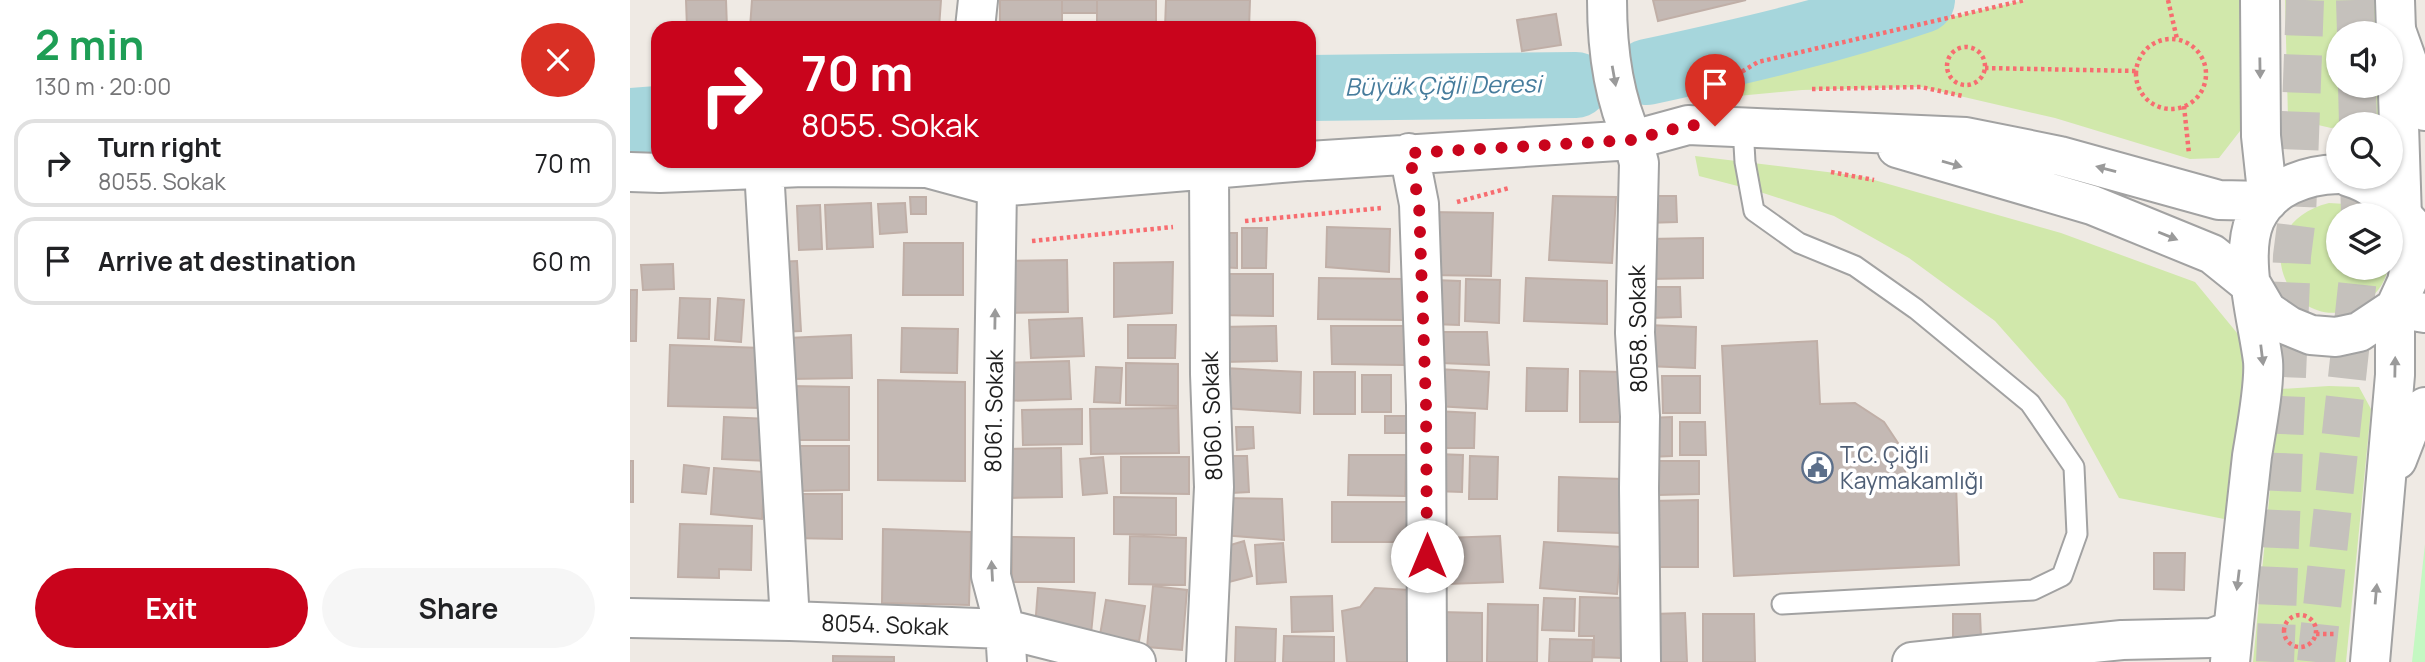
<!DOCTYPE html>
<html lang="en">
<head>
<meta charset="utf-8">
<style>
	body { margin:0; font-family:Manrope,sans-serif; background:#f6f6f6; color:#202124; height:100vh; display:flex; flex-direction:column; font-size:26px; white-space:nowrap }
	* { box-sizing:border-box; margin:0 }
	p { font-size:23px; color:#757577 }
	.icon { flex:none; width:38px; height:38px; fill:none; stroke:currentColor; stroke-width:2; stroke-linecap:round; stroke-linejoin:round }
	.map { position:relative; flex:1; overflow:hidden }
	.side { display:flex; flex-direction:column; background:#fff; width:630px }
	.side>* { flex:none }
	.hud { position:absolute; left:21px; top:21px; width:665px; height:147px; border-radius:21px; box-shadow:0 2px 5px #0004; background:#c9041c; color:#fff; overflow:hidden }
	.buttons { position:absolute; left:1696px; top:21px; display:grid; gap:14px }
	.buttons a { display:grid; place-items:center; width:77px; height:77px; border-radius:50%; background:#fff; box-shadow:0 2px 5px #0004; font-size:35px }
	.pin { position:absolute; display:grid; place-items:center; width:60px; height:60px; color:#fff; margin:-72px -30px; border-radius:50% 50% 50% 0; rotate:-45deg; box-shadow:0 0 7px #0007 }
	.pin .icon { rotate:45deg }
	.me { position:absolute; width:77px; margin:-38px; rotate:0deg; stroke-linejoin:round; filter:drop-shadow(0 0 5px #0008) }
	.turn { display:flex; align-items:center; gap:24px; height:147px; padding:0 35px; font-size:32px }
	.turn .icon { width:91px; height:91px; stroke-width:2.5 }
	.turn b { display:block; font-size:49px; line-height:60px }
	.round { display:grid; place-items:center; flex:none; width:74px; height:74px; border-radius:37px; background:#f6f6f6 }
	.head { display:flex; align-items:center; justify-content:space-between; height:119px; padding:0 35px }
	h1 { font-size:42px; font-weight:700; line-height:52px; color:#1e9e55 }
	.action { display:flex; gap:14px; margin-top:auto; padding:14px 35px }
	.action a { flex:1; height:80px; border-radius:42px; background:#c9041c; color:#fff; font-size:28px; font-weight:700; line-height:80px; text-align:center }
	.action a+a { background:#f6f6f6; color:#202124 }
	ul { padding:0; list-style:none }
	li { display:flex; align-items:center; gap:21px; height:88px; margin:0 14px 10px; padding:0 21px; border:4px solid #e0e0e0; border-radius:21px }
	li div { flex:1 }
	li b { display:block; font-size:26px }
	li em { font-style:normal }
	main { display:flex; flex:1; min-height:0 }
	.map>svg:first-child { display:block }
</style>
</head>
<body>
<main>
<section class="side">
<div class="head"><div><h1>2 min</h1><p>130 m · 20:00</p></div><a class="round" style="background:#d93025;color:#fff"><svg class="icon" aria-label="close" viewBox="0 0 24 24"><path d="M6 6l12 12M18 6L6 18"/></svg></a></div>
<ul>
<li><svg class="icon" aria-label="right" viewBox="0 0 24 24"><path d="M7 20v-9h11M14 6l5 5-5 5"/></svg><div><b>Turn right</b><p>8055. Sokak</p></div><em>70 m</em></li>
<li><svg class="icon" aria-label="arrive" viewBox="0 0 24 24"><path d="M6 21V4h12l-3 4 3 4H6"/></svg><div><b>Arrive at destination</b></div><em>60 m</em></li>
</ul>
<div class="action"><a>Exit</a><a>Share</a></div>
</section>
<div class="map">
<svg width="1795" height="662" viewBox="0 0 1795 662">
	<rect width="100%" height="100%" fill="#efeae4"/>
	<path fill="#d1e8ab" d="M 1395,0 L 1611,0 L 1618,108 L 1610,131 L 1589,158 L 1560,159 L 1425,118 L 1291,87 L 1172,90 L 1065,100 L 1128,62 Z
		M 1655,0 L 1748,0 L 1748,33 L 1708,33 L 1708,86 L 1750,86 L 1751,123 L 1708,124 L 1708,127 L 1701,128 L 1658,118 Z
		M 1065,156 L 1230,176 L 1431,233 L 1565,282 L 1612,339 L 1617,365 L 1599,520 L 1489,498 L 1435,400 L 1365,321 L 1279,258 L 1204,216 L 1127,191 L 1069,176 Z
		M 1699,203 L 1716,204 L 1738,215 L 1708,215 L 1708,268 L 1758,268 C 1755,284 1745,297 1730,305 C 1662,344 1607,226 1699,203 Z
		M 1699,386 L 1729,387 L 1741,409 L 1716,662 L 1623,662 L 1650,389 Z"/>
	<path fill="#c4f8c2" d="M 1795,544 L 1795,662 L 1782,662 Z"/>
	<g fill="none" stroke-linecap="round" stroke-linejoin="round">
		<path stroke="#a6d6dc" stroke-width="66" d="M 1017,72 C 1110,52 1202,31 1292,0
			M 679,88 L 946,85
			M 0,121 L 28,119"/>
	</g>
	<path fill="#c4b9b4" stroke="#c0afa7" stroke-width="2" d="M 56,0 L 96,0 L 97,28 L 57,28 Z
		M 122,0 L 311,0 L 309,28 L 120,28 Z
		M 370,0 L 432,0 L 432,28 L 370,28 Z
		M 432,0 L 467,0 L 467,13 L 432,13 Z
		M 467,0 L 526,0 L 526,28 L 467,28 Z
		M 536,0 L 620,0 L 619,28 L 535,28 Z
		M 1023,0 L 1116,0 L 1028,21 Z
		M 926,14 L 931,45 L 892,51 L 887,20 Z
		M 923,196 L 986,197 L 982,263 L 919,260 Z
		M 1015,196 L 1046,196 L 1047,222 L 1015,223 Z
		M 280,197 L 296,197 L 296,214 L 281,214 Z
		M 241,203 L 243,247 L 197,249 L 195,205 Z
		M 275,203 L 277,232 L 250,234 L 248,204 Z
		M 190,205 L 192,249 L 169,250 L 167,206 Z
		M 800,212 L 863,213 L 861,276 L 799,275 Z
		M 697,227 L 760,229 L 759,272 L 696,267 Z
		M 612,228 L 637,228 L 636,268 L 612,268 Z
		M 586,233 L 607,233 L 607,268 L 586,267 Z
		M 1073,238 L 1073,278 L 1019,279 L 1018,239 Z
		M 274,243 L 333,243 L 333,295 L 273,295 Z
		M 437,260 L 438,312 L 376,313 L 375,261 Z
		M 167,261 L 171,331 L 150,332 L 145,262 Z
		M 543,262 L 542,313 L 484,317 L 484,263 Z
		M 43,264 L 44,289 L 13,290 L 11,265 Z
		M 588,274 L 643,274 L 643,316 L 588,315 Z
		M 689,278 L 776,279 L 776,320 L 688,319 Z
		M 896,278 L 977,281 L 977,324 L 894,321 Z
		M 836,279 L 870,280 L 869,323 L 835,321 Z
		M 803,280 L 830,281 L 829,325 L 802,324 Z
		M 1020,287 L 1050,287 L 1051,317 L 1020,318 Z
		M 0,290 L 7,290 L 6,341 L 0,341 Z
		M 50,298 L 80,299 L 79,339 L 48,338 Z
		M 88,298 L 114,300 L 111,342 L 85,340 Z
		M 452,318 L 454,356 L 401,358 L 399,320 Z
		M 498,325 L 546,325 L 545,358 L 498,358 Z
		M 1018,325 L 1066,327 L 1065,368 L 1016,366 Z
		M 646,326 L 647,361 L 591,362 L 590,327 Z
		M 701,326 L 774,326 L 774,365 L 702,364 Z
		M 272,328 L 328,329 L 327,373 L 271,372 Z
		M 810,332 L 857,332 L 859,365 L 811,363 Z
		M 221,335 L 222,378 L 160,379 L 158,338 Z
		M 1187,341 L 1190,404 L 1225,403 L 1254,422 L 1274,452 L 1276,486 L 1326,484 L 1329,565 L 1104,576 L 1092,346 Z
		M 40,345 L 133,348 L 132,408 L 38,406 Z
		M 439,361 L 441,399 L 374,401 L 373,363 Z
		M 496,363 L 548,364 L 548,406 L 496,405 Z
		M 466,367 L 492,368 L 490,403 L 464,402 Z
		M 594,368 L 671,372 L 670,413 L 593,408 Z
		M 897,368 L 938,369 L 937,411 L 896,411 Z
		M 808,369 L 859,372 L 857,409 L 806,406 Z
		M 950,371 L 992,372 L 991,422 L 950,422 Z
		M 684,372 L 725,372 L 725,414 L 684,414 Z
		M 732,375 L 761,375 L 761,412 L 732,412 Z
		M 1032,376 L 1070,376 L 1070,413 L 1033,413 Z
		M 248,380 L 335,382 L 335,481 L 248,480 Z
		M 159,386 L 219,387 L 219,440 L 159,440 Z
		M 548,408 L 549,453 L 461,454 L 460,409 Z
		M 452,409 L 452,444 L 393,445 L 392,410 Z
		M 805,411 L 845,413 L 844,448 L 804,448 Z
		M 755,416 L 776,416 L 776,433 L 755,433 Z
		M 94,417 L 143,419 L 141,461 L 92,459 Z
		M 1042,417 L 1042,456 L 1019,457 L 1018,418 Z
		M 1050,422 L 1075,422 L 1076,455 L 1050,455 Z
		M 606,427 L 623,427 L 624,448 L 607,450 Z
		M 166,446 L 219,446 L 219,490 L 166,491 Z
		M 431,448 L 432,497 L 375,498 L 374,449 Z
		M 806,454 L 833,455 L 832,492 L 804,491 Z
		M 719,455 L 776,455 L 775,496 L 718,495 Z
		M 600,456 L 617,456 L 619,492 L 602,493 Z
		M 840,456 L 868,457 L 867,499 L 839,499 Z
		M 473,457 L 477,493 L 453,495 L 450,459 Z
		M 491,457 L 559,457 L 559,494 L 491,493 Z
		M 0,461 L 3,461 L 3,502 L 0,502 Z
		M 1028,461 L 1069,461 L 1069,494 L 1028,495 Z
		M 54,465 L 79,468 L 76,494 L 52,492 Z
		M 84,468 L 135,472 L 132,519 L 81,514 Z
		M 929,477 L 993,479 L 991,533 L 928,531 Z
		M 160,494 L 212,494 L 212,539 L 160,538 Z
		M 484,497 L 546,498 L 546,535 L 484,534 Z
		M 590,498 L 652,499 L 654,540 L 592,535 Z
		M 1068,500 L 1068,567 L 1021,567 L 1021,501 Z
		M 702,502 L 777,502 L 777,542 L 702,542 Z
		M 50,524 L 122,526 L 121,570 L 89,569 L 89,578 L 48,577 Z
		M 253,529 L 341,532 L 339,605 L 252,603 Z
		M 500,536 L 556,538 L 555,585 L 499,584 Z
		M 870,536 L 873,582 L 817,584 L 814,538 Z
		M 382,537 L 444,538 L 444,582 L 382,582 Z
		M 614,541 L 622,576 L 595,583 L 587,549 Z
		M 914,542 L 991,547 L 987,594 L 910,588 Z
		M 653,543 L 656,582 L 627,584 L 625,545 Z
		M 1524,553 L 1555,553 L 1554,590 L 1524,589 Z
		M 523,586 L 557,590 L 552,650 L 517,647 Z
		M 408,588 L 465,593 L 461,634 L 405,628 Z
		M 745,588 L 779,590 L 779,662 L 717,662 L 712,611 L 730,607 Z
		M 702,596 L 703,631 L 662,632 L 661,597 Z
		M 950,597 L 995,598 L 992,658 L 964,657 L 964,636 L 949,636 Z
		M 914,598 L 945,599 L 944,631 L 912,630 Z
		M 476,600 L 515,606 L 509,641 L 470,635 Z
		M 858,604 L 908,605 L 907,662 L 857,662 Z
		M 810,612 L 852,613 L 852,662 L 806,662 Z
		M 1055,613 L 1057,662 L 1025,662 L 1023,614 Z
		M 1073,614 L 1124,614 L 1125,662 L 1073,662 Z
		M 1323,614 L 1350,614 L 1351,637 L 1323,637 Z
		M 606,627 L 646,629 L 645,662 L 605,662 Z
		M 654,636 L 704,637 L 704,662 L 653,662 Z
		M 920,639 L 963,640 L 962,662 L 919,662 Z
		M 203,656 L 264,657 L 264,662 L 203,662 Z"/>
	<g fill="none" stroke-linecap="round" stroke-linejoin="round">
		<path stroke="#c5c1bc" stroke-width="38" stroke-dasharray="38 19" stroke-linecap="butt" d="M 1725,0 L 1726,33
			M 1727,86 L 1728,124
			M 1729,177 L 1730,215
			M 1645,662 L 1662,256 L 1667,217 L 1675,0
			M 1686,662 L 1729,268"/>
		<defs>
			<path id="service" d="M 1113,127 L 1115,162 L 1124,211 L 1169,243 L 1225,266 L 1286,309 L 1400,403 L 1444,467 L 1447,534 L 1432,576 L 1403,590 L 1152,604"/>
			<path id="minor" d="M 1630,0 L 1631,136 L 1638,201
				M 1765,0 L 1772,218
				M 345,28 L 348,0
				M 779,153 L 789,204 L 796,405 L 797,662
				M 679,161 L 1003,140 L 1009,163 L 1005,333 L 1010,416 L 1009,488 L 1011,662
				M 358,164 L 367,187 L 361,576 L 375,629 L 377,662
				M 134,169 L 160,621
				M 0,172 L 30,173 L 173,167 L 297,168 L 367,187 L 676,161
				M 0,618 L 160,621 L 375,629 L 506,662
				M 576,662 L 584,487 L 580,374 L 579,169
				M 1282,662 L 1492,640 L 1582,638 L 1603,630"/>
			<path id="tertiary" d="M 977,0 C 977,47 983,97 1003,140 L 1058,125 L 1336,137 L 1430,156 L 1589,200 L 1638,201
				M 1766,30 L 1795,111
				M 1267,148 L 1462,205 L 1582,254 L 1623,287 L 1637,311 L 1659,326 L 1681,335 L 1706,337 L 1729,332 L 1765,308 L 1795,313
				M 1719,177 C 1752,186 1767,213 1791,235
				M 1767,460 L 1784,416 L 1795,407
				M 1600,662 C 1607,593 1614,525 1622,456 C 1626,431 1635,385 1633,361 C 1628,321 1609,257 1625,220 C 1640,187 1675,175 1708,174
				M 1740,662 L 1765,375 L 1765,308 L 1777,282 L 1781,261 L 1780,239 L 1772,218"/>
		</defs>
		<use href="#service" stroke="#a2a2a2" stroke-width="23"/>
		<use href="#minor" stroke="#a2a2a2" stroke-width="42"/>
		<use href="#tertiary" stroke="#a2a2a2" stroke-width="42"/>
		<path stroke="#f76d70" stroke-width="4.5" stroke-dasharray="3.5 3.5" stroke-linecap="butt" d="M 1538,0 L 1547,39
			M1506 74a35 35 0 1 1 70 0a35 35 0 1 1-70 0Z
			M1317 66a19 19 0 1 1 38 0a19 19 0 1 1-38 0Z
			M 1355,68 L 1506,71
			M 1088,86 L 1128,62 L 1395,0
			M 1182,89 L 1291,87 L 1333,96
			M 1554,106 L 1559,154
			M 1201,172 L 1244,180
			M 827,202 L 879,188
			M 615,221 L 752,208
			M 402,241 L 543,227
			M1654 631a16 16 0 1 1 32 0a16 16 0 1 1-32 0Z
			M 1686,634 L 1706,634"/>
		<use href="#service" stroke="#fff" stroke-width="19"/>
		<use href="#minor" stroke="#fff" stroke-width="38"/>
		<use href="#tertiary" stroke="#fff" stroke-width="38"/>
	</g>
	<defs><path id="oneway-solid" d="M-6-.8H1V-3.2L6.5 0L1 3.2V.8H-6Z" transform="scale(1.75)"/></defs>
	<g fill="#9a9a9a">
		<use href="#oneway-solid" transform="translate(1630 68) rotate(89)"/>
		<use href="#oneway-solid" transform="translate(984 76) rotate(80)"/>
		<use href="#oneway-solid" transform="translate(1322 164) rotate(16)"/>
		<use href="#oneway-solid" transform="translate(1476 169) rotate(-165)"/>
		<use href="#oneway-solid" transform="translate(1538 236) rotate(22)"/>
		<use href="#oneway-solid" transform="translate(365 319) rotate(-89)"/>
		<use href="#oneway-solid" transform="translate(1632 355) rotate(83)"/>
		<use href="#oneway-solid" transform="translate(1765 367) rotate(-89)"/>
		<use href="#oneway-solid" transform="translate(362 571) rotate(-93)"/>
		<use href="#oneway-solid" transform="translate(1608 580) rotate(97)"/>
		<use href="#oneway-solid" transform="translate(1746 594) rotate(-85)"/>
	</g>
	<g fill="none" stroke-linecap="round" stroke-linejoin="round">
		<path stroke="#c9041c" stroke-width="12" stroke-dasharray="0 21.6" d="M 797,556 L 796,405 L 789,204 L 779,153 L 1003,140 L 1058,125 L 1085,126"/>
	</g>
	<defs>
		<symbol id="civic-ring" viewBox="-11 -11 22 22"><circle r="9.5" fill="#fff" stroke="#5c6f8a" stroke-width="1.5"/><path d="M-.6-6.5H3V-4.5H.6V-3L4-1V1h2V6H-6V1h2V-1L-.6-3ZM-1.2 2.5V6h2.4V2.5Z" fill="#5c6f8a"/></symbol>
	</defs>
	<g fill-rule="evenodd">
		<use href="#civic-ring" x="1170" y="450" width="35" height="35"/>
	</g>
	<g text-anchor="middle" stroke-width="7" stroke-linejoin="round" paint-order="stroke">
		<g font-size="23" fill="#1e1e1e" stroke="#fff">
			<text transform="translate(1008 329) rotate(-91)" y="8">8058. Sokak</text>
			<text transform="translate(364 411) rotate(-89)" y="8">8061. Sokak</text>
			<text transform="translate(582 416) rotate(-92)" y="8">8060. Sokak</text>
			<text transform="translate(255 625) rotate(2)" y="8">8054. Sokak</text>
		</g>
		<g font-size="23" fill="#4e5e75" stroke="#fff" text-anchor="start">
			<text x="1210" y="463">T.C. Çiğli<tspan x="1210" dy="26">Kaymakamlığı</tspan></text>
		</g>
		<g font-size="24" font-style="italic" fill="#467c9c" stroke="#fff">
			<text transform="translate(813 86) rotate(-1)" y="8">Büyük Çiğli Deresi</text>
		</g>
	</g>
</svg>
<div class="buttons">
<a><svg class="icon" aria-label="sound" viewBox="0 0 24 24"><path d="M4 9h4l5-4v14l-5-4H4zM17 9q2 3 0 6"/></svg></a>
<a><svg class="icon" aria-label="search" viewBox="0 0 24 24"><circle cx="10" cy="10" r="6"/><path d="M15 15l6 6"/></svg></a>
<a><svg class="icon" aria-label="layers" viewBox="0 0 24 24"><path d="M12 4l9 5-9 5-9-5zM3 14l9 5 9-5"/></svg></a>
</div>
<div class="pin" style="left:1085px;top:126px;background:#d93025"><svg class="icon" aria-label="arrive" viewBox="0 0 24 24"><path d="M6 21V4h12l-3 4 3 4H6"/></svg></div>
<svg class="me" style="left:797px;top:556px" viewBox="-20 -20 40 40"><circle r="19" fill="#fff"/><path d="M0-13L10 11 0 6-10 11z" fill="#c9041c"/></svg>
<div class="hud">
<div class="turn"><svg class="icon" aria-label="right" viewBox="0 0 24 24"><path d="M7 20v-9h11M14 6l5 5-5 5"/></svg><div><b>70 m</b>8055. Sokak</div></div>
</div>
</div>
</main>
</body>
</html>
